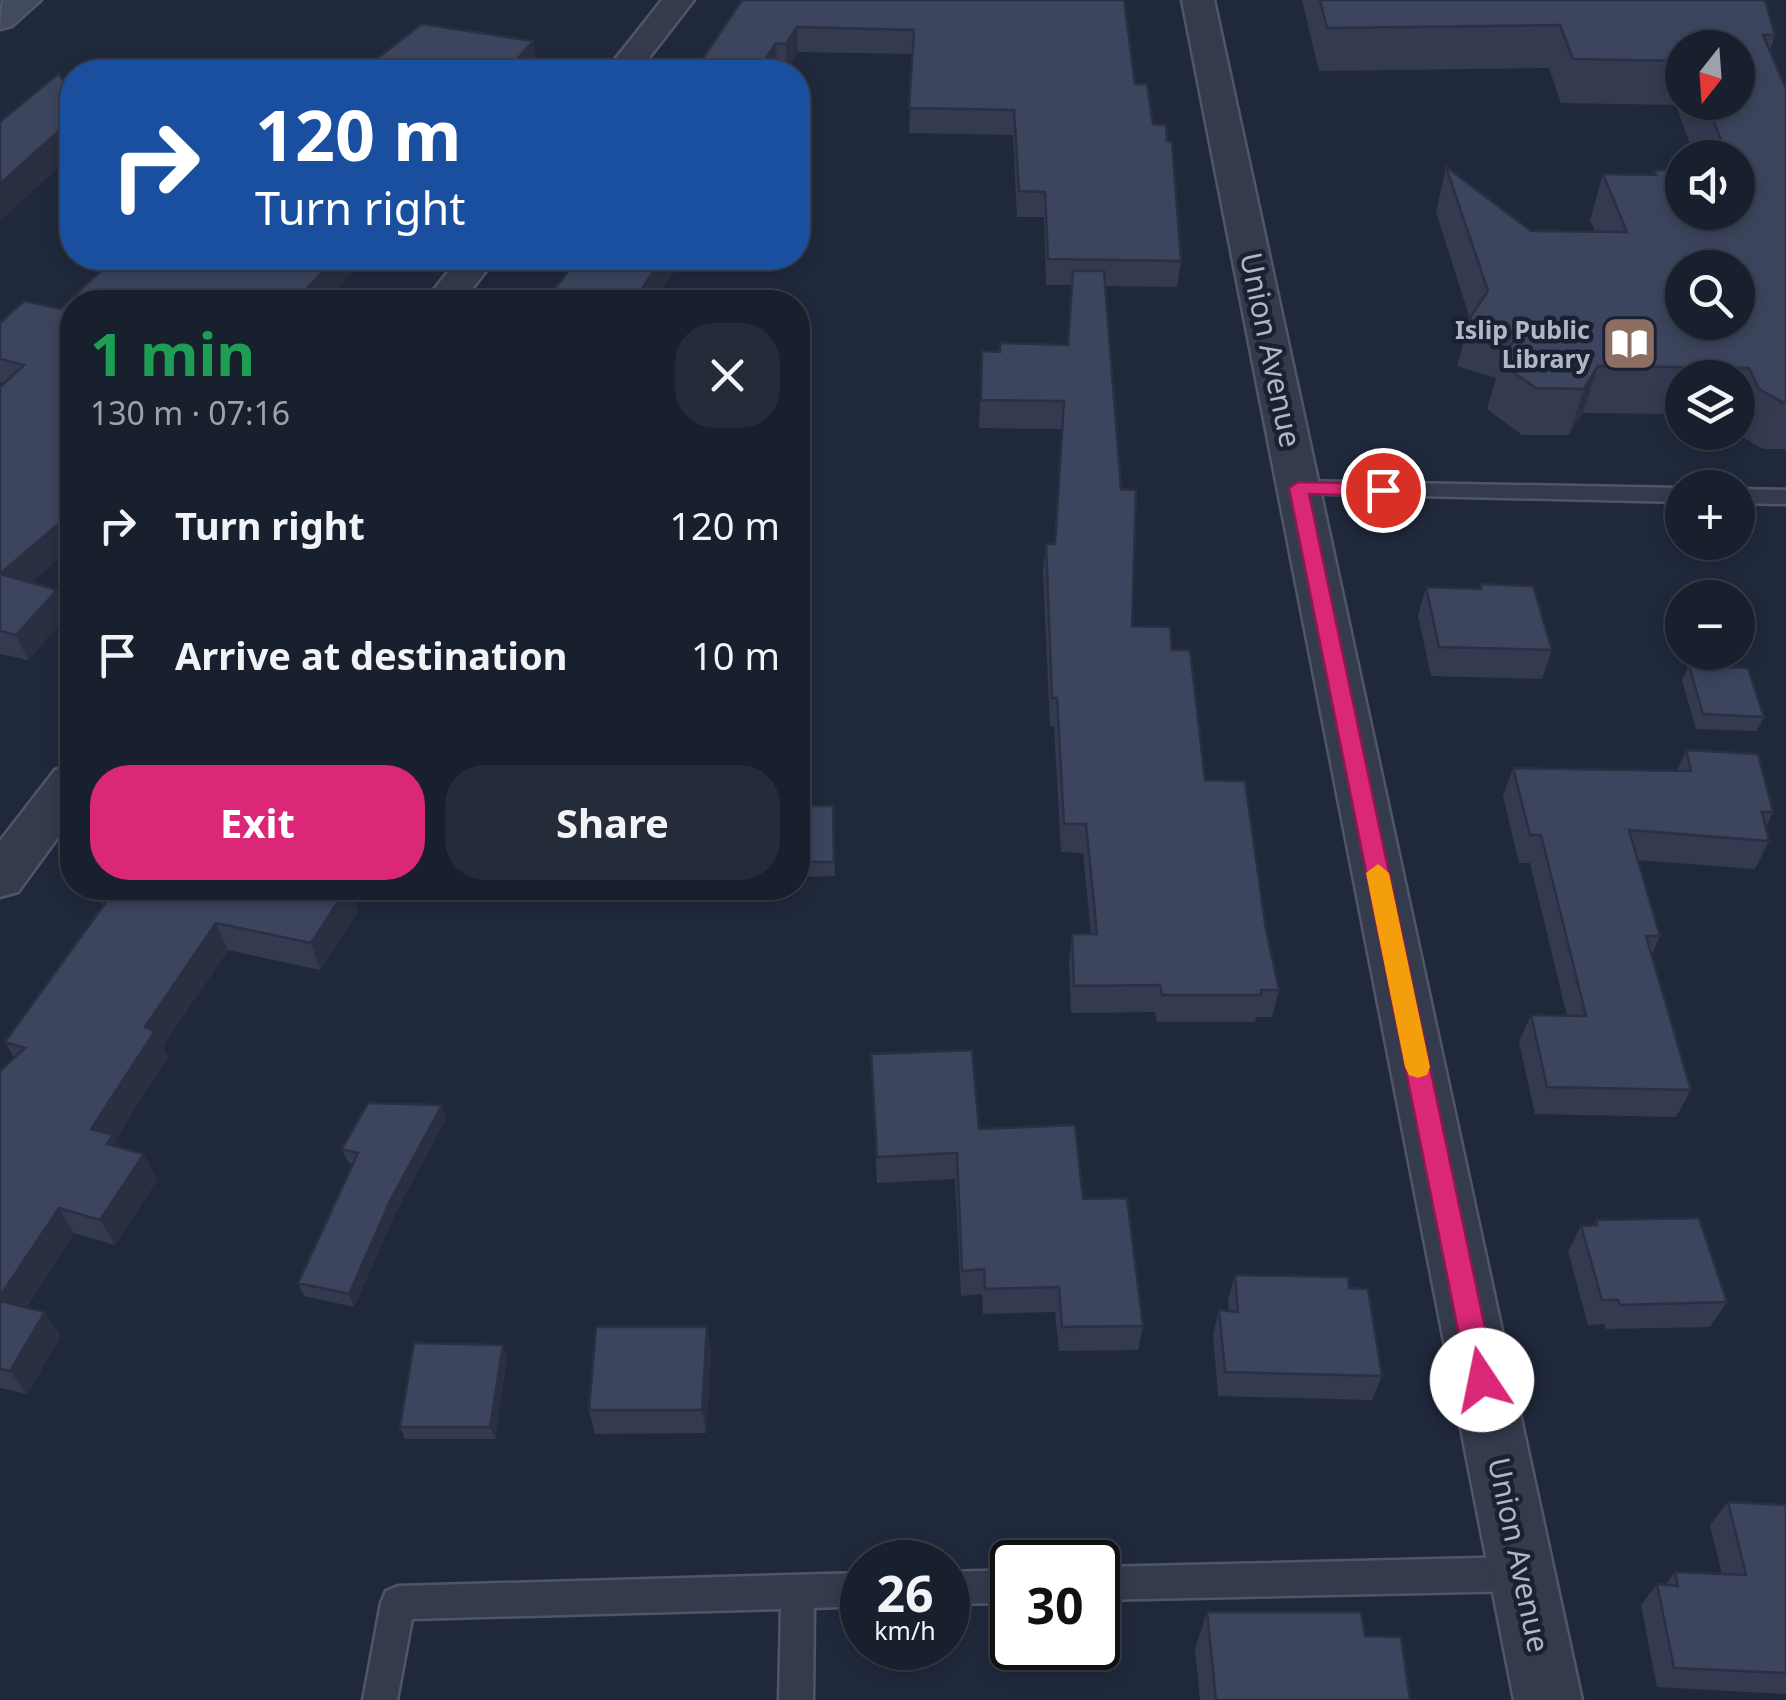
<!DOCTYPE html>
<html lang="en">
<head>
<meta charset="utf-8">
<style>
	body { margin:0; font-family:"Noto Sans",sans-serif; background:#252c39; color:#f1f3f6; height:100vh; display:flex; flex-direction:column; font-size:38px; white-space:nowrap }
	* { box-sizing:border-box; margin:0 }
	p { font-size:32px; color:#9fa2aa }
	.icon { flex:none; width:55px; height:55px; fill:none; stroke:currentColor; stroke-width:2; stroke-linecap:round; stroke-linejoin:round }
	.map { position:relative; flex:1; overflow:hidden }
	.sheet { position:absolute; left:60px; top:290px; width:750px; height:610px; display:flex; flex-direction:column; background:#181f2d; border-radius:40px; box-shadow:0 5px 15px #0003,0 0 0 2px #363d49 }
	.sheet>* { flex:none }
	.hud { position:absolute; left:60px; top:60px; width:750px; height:210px; border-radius:40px; box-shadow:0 5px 15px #0003,0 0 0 2px #363d49; background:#1a4fa0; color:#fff; overflow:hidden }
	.needle { width:65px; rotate:197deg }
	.buttons { position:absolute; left:1665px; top:30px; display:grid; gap:20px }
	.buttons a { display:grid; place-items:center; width:90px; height:90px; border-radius:50%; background:#181f2d; box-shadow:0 5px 15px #0003,0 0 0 2px #363d49; font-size:50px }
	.speed { position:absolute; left:840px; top:1540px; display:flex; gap:20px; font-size:50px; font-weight:700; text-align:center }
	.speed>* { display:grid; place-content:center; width:130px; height:130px; border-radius:50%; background:#181f2d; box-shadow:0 5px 15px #0003,0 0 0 2px #363d49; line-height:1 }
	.speed small { font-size:25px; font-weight:400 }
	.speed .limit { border:5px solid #111; border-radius:15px; background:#fff; color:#111 }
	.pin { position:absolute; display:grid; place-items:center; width:85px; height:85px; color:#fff; margin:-42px; border:5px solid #fff; border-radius:50%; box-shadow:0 2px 10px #0007 }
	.me { position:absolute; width:110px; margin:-55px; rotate:349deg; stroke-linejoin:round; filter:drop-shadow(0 0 8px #0008) }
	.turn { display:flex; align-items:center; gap:35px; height:210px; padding:0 30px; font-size:45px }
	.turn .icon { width:130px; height:130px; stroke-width:2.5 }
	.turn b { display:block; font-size:70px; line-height:85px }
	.round { display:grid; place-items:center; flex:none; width:105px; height:105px; border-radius:40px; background:#252c39 }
	.head { display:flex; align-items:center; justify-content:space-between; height:170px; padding:0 30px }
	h1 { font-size:60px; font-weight:700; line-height:75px; color:#1e9e55 }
	.button { display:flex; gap:20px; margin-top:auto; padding:20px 30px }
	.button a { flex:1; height:115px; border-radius:40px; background:#db2777; color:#fff; font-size:40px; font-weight:700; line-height:115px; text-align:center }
	.button a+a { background:#252c39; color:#f1f3f6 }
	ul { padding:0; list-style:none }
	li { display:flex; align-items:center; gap:30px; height:130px; padding:0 30px }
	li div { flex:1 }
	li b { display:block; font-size:38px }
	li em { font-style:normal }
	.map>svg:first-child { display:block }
</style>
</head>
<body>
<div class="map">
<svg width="1786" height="1700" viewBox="0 0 1786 1700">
	<rect width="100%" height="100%" fill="#20293c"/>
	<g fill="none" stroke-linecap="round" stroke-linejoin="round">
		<defs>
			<path id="lane" d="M 1299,481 L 1682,488 L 1682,502 L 1292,493 L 1289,488 L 1292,483 Z
				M 1738,489 L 1786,490 L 1786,504 L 1738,503 Z
				M 1522,1557 L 1534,1562 L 1539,1574 L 1534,1586 L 1522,1591 L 1098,1600 L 1098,1567 Z
				M 1012,1570 L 1012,1603 L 948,1604 L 948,1572 Z
				M 862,1573 L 862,1606 L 814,1608 L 813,1700 L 779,1700 L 781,1609 L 412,1619 L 397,1700 L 363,1700 L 381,1603 L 386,1591 L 398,1586 Z"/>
			<path id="street" d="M 662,0 L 694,0 L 638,72 L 605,72 Z
				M 1182,0 L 1214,0 L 1582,1700 L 1514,1700 Z
				M 459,258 L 496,258 L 462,302 L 424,302 Z
				M 72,765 L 72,818 L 18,892 L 0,897 L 0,841 L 55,770 Z"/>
			<path id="secondary" d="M 3,0 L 41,0 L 12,26 L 0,29 Z"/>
		</defs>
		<use href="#lane" stroke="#505667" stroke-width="5"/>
		<use href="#street" stroke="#505667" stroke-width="5"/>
		<use href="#secondary" stroke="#505667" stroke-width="5"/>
		<use href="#lane" fill="#343b4c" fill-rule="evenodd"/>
		<use href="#street" fill="#343b4c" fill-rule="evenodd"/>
		<use href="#secondary" fill="#424a60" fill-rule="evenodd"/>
	</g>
	<path fill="#343b50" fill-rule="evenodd" d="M 742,0 L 1124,0 L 1135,84 L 1153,124 L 1167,141 L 1181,261 L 1177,287 L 1105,286 L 1132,626 L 1172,650 L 1205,780 L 1266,930 L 1279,990 L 1272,1017 L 1256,1017 L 1255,1022 L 1157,1022 L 1155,1012 L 1071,1013 L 1069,962 L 1072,934 L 1091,934 L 1083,853 L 1061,852 L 1054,726 L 1050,726 L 1043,572 L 1046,544 L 1054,544 L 1062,429 L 979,428 L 982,351 L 999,352 L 1068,345 L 1072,285 L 1046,285 L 1044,217 L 1017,217 L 1013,135 L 909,133 L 912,54 L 798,52 L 787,69 L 777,68 L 774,72 L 694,72 Z
		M 1302,0 L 1765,0 L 1775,35 L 1770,51 L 1786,89 L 1786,449 L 1763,449 L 1741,436 L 1738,429 L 1738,378 L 1682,378 L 1682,414 L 1583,413 L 1569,435 L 1522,435 L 1487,409 L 1496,378 L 1457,366 L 1470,319 L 1436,212 L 1446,167 L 1531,231 L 1595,231 L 1590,220 L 1603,174 L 1653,175 L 1654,170 L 1738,212 L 1738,158 L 1695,158 L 1676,105 L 1561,103 L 1549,68 L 1319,71 ZM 1682,48 L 1738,102 L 1682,102 Z
		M 114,258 L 365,258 L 324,302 L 72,302 L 31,583 L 68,615 L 28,660 L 0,654 L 0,387 L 4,383 L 0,382 L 0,323 L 61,309 Z
		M 1481,584 L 1552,650 L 1542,679 L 1431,676 L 1418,616 L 1426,587 L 1479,589 Z
		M 1689,665 L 1764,717 L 1757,731 L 1696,729 L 1682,680 Z
		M 1686,750 L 1773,812 L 1766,827 L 1769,841 L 1755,869 L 1638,860 L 1660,936 L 1652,954 L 1691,1090 L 1676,1117 L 1535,1114 L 1519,1042 L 1531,1015 L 1567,1016 L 1530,863 L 1519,863 L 1503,796 L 1513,768 L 1677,771 Z
		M 798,806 L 833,806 L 835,876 L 798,877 Z
		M 101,901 L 358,911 L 320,970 L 228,950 L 163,1046 L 168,1057 L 115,1140 L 120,1148 L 144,1154 L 157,1180 L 115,1245 L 74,1233 L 26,1308 L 61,1336 L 27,1394 L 0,1388 L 0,1071 L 14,1058 L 5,1042 L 103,906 Z
		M 871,1054 L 979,1129 L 1083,1199 L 1143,1326 L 1138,1350 L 1059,1351 L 1055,1312 L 983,1314 L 982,1294 L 961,1296 L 955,1179 L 877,1183 Z
		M 446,1119 L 396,1212 L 354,1307 L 304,1296 L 298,1283 L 353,1164 L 348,1162 L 342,1149 Z
		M 1596,1220 L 1727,1302 L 1710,1327 L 1606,1329 L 1604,1324 L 1588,1325 L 1568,1251 L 1581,1226 L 1593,1225 Z
		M 1235,1275 L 1349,1288 L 1382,1376 L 1372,1400 L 1218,1396 L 1213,1335 L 1219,1310 L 1229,1311 L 1228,1300 Z
		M 707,1327 L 711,1351 L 706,1433 L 595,1434 L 589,1410 Z
		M 507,1357 L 495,1439 L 405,1439 L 400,1427 Z
		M 1728,1502 L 1786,1505 L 1786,1694 L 1657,1687 L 1641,1605 L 1657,1584 L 1665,1585 L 1675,1572 L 1722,1574 L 1710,1525 Z
		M 1207,1612 L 1365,1636 L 1410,1700 L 1200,1700 L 1195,1649 Z"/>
	<path fill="#2a3041" d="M 797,27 L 798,52 L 787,69 L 786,44 Z
		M 533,41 L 537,65 L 531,72 L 506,72 Z
		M 776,43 L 777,68 L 774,72 L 757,72 Z
		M 72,119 L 72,155 L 0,221 L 0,184 Z
		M 336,258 L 365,258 L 324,302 L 294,302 Z
		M 663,258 L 683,258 L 653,302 L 634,300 Z
		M 1598,366 L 1583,413 L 1569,435 L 1584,389 Z
		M 72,512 L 72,547 L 11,600 L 0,574 Z
		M 57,590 L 68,615 L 28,660 L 16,635 Z
		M 347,888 L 350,888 L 358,911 L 320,970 L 311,943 Z
		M 216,923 L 228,950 L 163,1046 L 168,1057 L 115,1140 L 127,1161 L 91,1129 L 145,1027 Z
		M 442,1105 L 446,1119 L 396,1212 L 354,1307 L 349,1294 L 391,1199 Z
		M 144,1154 L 157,1180 L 115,1245 L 100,1220 Z
		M 59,1208 L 74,1233 L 14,1325 L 0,1305 L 0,1296 Z
		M 45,1312 L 61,1336 L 27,1394 L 10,1371 Z
		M 707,1327 L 711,1351 L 706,1433 L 702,1410 Z
		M 503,1345 L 507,1357 L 495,1439 L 490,1427 Z"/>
	<path fill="#3c455d" stroke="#2a3041" stroke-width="2.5" fill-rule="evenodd" d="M 742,0 L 1124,0 L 1135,84 L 1147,84 L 1153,124 L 1166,125 L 1167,141 L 1172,142 L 1181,261 L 1048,259 L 1045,192 L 1019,191 L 1014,110 L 909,108 L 914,30 L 797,27 L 786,44 L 776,43 L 757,72 L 694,72 Z
		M 1320,0 L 1765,0 L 1775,35 L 1763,35 L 1786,89 L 1786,402 L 1782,402 L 1759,389 L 1749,368 L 1598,366 L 1584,389 L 1536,388 L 1500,363 L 1518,334 L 1469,319 L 1488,291 L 1446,167 L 1531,231 L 1627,232 L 1603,174 L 1656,175 L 1654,170 L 1682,171 L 1682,212 L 1738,212 L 1738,158 L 1728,158 L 1706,102 L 1738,102 L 1738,48 L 1682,48 L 1682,61 L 1573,59 L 1560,25 L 1327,28 ZM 1682,268 L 1738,268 L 1738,322 L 1682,322 Z
		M 422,24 L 533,41 L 506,72 L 359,72 Z
		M 58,74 L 72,90 L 72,119 L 0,184 L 0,122 Z
		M 114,258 L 336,258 L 294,302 L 72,302 L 72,512 L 0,574 L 0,387 L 24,365 L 0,359 L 0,323 L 24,301 L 61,309 Z
		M 579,258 L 663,258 L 634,300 L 649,302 L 544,302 Z
		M 1073,271 L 1104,271 L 1121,489 L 1136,490 L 1132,626 L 1170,627 L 1172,650 L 1190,650 L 1205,780 L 1245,781 L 1266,930 L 1279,990 L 1261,990 L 1261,995 L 1162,995 L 1160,985 L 1074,986 L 1072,934 L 1097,934 L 1086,824 L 1064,824 L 1057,698 L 1052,698 L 1046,544 L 1055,544 L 1064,401 L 981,400 L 982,351 L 1000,352 L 1000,343 L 1068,345 Z
		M 0,574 L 57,590 L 16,635 L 0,631 Z
		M 1481,584 L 1533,586 L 1552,650 L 1439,647 L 1426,587 L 1481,589 Z
		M 1689,665 L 1748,668 L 1764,717 L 1703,714 Z
		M 1686,750 L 1758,754 L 1773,812 L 1762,812 L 1769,841 L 1629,830 L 1660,936 L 1646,936 L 1691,1090 L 1547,1087 L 1531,1015 L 1586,1016 L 1541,835 L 1530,835 L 1513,768 L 1691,771 Z
		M 798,806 L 833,806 L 834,862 L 798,862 Z
		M 111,888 L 347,888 L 311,943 L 216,923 L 145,1027 L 155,1031 L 91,1129 L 113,1135 L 107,1144 L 144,1154 L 100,1220 L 59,1208 L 0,1296 L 0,1071 L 25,1048 L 5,1042 L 106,902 L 101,901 Z
		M 972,1050 L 979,1129 L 1075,1125 L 1083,1199 L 1127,1198 L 1143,1326 L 1062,1327 L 1059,1287 L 985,1289 L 984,1269 L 962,1271 L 957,1153 L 877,1157 L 871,1054 Z
		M 368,1103 L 442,1105 L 391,1199 L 349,1294 L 298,1283 L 358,1153 L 342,1149 Z
		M 1699,1218 L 1727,1302 L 1620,1305 L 1618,1300 L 1602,1300 L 1581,1226 L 1597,1225 L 1596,1220 Z
		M 1235,1275 L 1348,1277 L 1349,1288 L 1368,1289 L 1382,1376 L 1225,1372 L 1219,1310 L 1238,1312 Z
		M 0,1301 L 45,1312 L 10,1371 L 0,1369 Z
		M 596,1327 L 707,1327 L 702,1410 L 589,1410 Z
		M 414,1343 L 503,1345 L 490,1427 L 400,1427 Z
		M 1728,1502 L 1786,1505 L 1786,1673 L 1674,1668 L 1657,1584 L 1678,1586 L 1675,1572 L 1746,1575 Z
		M 1207,1612 L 1361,1612 L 1365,1636 L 1401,1637 L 1410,1700 L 1216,1700 Z"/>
	<path fill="#db2777" stroke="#8e194d" stroke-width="2.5" d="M 1298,482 L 1383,484 L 1392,490 L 1383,496 L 1309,494 L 1496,1380 L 1492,1389 L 1482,1393 L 1472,1389 L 1468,1380 L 1289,488 Z"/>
	<path fill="#f59e0b" d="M 1378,864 L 1389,873 L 1430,1067 L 1427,1075 L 1418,1078 L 1409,1075 L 1405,1067 L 1366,873 Z"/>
	<defs>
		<symbol id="library-square" viewBox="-11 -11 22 22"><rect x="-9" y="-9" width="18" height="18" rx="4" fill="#8d6e63" stroke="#1a2131"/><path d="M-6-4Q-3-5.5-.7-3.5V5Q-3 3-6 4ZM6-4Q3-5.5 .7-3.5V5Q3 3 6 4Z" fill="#fff"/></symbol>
	</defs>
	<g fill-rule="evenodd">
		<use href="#library-square" x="1598" y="312" width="63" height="63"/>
	</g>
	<g text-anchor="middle" stroke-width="9" stroke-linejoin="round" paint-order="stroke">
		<g font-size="25" font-weight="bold" fill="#b0b6c8" stroke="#1a2131" text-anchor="end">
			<text x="1590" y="339">Islip Public<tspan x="1590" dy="29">Library</tspan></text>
		</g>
		<g font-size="30" fill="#b0b6c8" stroke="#1a2131">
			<text transform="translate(1270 350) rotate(78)" y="10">Union Avenue</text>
			<text transform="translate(1518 1555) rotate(78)" y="10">Union Avenue</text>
		</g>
	</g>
</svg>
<div class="buttons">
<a><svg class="needle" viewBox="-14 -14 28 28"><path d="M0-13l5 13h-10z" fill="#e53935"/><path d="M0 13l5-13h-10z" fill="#9fa2aa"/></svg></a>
<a><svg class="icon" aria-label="sound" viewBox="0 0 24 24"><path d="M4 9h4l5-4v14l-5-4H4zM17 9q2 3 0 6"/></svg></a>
<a><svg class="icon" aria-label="search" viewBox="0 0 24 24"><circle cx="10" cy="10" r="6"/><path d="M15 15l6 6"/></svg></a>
<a><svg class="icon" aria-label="layers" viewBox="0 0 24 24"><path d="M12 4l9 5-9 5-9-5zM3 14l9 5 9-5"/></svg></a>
<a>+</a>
<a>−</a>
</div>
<div class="speed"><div>26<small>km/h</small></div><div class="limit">30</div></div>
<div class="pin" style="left:1383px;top:490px;background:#d93025"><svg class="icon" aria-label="arrive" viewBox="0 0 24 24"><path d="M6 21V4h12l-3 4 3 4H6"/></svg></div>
<svg class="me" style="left:1482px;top:1380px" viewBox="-20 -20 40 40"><circle r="19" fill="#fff"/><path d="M0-13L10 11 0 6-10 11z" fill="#db2777"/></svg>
<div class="hud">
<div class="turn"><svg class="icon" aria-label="right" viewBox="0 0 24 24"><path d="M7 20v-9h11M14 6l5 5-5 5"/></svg><div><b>120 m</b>Turn right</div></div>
</div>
<section class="sheet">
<div class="head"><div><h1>1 min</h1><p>130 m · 07:16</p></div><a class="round"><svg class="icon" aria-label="close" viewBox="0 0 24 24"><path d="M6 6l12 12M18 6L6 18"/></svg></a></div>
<ul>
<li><svg class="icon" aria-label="right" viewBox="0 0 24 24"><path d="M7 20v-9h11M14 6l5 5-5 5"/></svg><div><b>Turn right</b></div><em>120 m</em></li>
<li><svg class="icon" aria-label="arrive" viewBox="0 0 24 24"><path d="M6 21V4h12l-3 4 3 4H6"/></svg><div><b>Arrive at destination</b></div><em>10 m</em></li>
</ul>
<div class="button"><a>Exit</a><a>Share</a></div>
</section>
</div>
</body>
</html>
